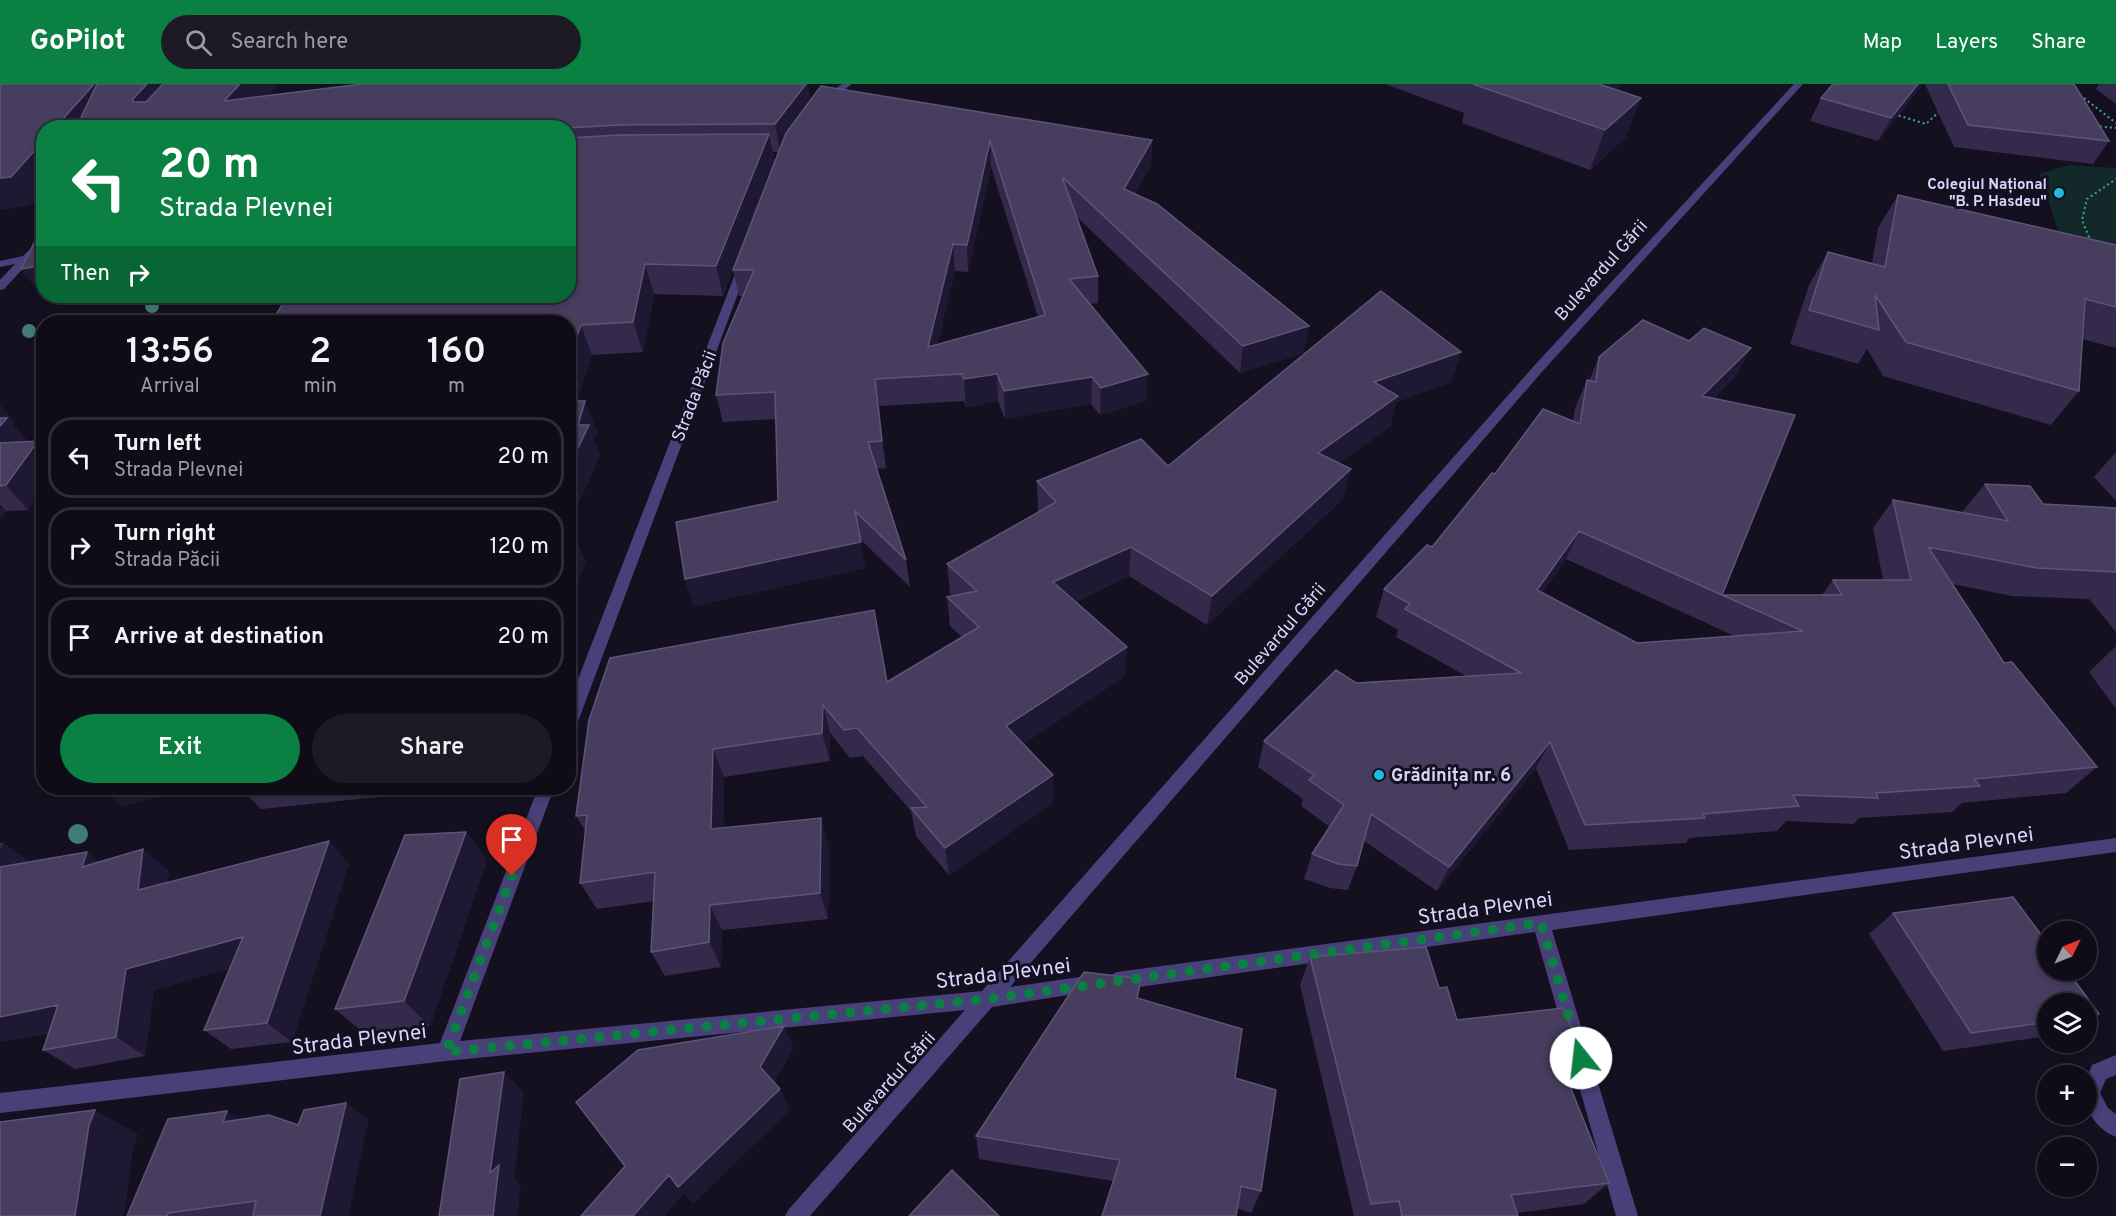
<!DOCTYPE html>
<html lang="en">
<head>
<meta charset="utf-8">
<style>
	body { margin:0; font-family:Overpass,sans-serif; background:#1d1a25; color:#f1f3f6; height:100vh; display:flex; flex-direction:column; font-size:22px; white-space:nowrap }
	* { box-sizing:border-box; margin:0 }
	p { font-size:20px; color:#9b9ba2 }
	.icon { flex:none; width:33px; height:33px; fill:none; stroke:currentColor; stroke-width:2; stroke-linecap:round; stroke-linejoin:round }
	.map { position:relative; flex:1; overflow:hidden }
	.side { position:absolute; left:36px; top:231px; width:540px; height:480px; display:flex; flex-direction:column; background:#0f0c18; border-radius:24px; box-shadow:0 3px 9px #0003,0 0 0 2px #2f2c37 }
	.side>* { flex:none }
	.hud { position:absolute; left:36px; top:36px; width:540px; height:183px; border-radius:24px; box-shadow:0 3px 9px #0003,0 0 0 2px #2f2c37; background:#0b8043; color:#fff; overflow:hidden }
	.needle { width:39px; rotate:47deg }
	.buttons { position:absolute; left:2037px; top:837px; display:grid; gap:12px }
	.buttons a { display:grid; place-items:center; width:60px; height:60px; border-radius:50%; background:#0f0c18; box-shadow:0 3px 9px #0003,0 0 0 2px #2f2c37; font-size:30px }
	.pin { position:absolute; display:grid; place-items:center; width:51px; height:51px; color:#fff; margin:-62px -26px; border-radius:50% 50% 50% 0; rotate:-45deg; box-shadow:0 0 6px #0007 }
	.pin .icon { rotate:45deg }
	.me { position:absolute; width:66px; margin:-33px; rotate:344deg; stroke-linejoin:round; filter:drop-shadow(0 0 4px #0008) }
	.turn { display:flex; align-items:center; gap:21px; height:126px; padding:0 24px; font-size:27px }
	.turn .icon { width:78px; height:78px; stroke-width:2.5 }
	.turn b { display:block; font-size:42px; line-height:51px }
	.then { display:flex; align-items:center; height:57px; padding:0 24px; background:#0003; gap:12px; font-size:22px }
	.eta { display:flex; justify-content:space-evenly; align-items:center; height:102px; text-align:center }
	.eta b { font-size:36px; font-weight:600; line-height:42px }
	.cta { display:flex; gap:12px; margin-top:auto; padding:12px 24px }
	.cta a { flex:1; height:69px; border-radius:36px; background:#0b8043; color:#fff; font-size:24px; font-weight:600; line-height:69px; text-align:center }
	.cta a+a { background:#1d1a25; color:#f1f3f6 }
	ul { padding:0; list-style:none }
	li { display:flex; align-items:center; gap:18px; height:81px; margin:0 12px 9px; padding:0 12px; border:3px solid #2f2c37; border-radius:24px }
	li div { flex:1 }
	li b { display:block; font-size:22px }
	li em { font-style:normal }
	header { display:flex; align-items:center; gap:36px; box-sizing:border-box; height:84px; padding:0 30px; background:#0b8043; color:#fff }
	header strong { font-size:28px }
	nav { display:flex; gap:33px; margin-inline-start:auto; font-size:21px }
	.search { width:420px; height:54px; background:#1d1a25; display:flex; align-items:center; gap:15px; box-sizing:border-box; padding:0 21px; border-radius:33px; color:#9b9ba2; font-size:22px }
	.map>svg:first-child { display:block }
</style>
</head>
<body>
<header>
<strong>GoPilot</strong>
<div class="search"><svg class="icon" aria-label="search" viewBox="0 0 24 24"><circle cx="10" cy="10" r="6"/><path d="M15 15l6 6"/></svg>Search here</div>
<nav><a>Map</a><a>Layers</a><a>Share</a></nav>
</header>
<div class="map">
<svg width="2116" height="1132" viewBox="0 0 2116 1132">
	<rect width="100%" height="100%" fill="#141020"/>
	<path fill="#132829" d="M 2069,81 L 2116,84 L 2116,180 L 2061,155 L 2039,90 Z"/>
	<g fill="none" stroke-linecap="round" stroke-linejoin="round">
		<path stroke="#3ca4a5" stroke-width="2" stroke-dasharray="2 3" stroke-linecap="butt" d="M 2080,11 L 2116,39
			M 1894,30 L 1926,40 L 1940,27
			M 2095,42 L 2116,44
			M 2091,158 L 2082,136 L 2087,115 L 2116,95"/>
		<path fill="#474079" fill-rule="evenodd" d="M 842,0 L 852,0 L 827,19 L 821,19 L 821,15 Z
			M 1794,0 L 1803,0 L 1541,289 L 1010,903 L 1093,891 L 1100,894 L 1102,900 L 1100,906 L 992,923 L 810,1132 L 785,1132 L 789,1125 L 965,926 L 446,977 L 0,1029 L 0,1009 L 440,959 L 538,704 L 554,704 L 460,957 L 982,907 L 1533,283 Z
			M 44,153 L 44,163 L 38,169 L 44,168 L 44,174 L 30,177 L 4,205 L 0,206 L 0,196 L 15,180 L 0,183 L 0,177 L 23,172 Z
			M 744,177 L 749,180 L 576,643 L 574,648 L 568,649 L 568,621 L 739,180 Z
			M 2116,754 L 2116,768 L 1552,846 L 1638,1132 L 1616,1132 L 1535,848 L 1117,906 L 1110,903 L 1108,897 L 1110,891 L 1117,888 Z
			M 2116,971 L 2116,991 L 2106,995 L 2100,1009 L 2108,1024 L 2116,1030 L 2116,1053 C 2085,1040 2080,1010 2092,981 Z"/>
	</g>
	<g fill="#437a77">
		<circle cx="152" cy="222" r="7"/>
		<circle cx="29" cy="247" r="7"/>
		<circle cx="78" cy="750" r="10"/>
	</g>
	<path fill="#342b4c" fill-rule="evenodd" d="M 0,0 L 279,0 L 268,12 L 811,16 L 1152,56 L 1151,81 L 1135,110 L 1309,242 L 1303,269 L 1240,289 L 1077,133 L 1098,192 L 1098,219 L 1090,220 L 1146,317 L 1100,331 L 1091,320 L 1005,335 L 998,317 L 966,323 L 964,317 L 879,322 L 886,384 L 877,385 L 906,476 L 910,503 L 860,455 L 865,484 L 694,522 L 685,495 L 778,417 L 776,335 L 723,338 L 716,311 L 743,212 L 739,212 L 733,186 L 723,212 L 654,210 L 643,268 L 592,271 L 576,317 L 597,347 L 594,355 L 600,371 L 568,443 L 568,44 L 44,44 L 44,107 L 31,121 L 0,126 ZM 773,68 L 779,68 L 775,78 ZM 991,83 L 1038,233 L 937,261 L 955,187 L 968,188 Z
		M 1385,0 L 1622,0 L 1616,5 L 1626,53 L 1590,86 L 1462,39 L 1464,29 Z
		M 1923,0 L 1878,57 L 1810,37 L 1821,14 Z
		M 1925,0 L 2074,0 L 2109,57 L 2093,80 L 1954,63 Z
		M 2099,0 L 2116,0 L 2116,20 L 2096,5 Z
		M 1898,111 L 2116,161 L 2116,264 L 2082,255 L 2079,307 L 2051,341 L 1883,292 L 1867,265 L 1858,280 L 1790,260 L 1809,201 L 1828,168 L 1872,179 L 1878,144 Z
		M 1689,257 L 1751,264 L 1736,292 L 1714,314 L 1722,511 L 1704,538 L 1566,475 L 1542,509 L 1637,559 L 1734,552 L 1704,538 L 1722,511 L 1822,511 L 1833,496 L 1883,496 L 1873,444 L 1893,416 L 1963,429 L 1962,428 L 1985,400 L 2043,420 L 2116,424 L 2116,548 L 2089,515 L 2012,512 L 1952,500 L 2004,579 L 2097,683 L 2066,709 L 1962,719 L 1952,728 L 1859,734 L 1854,740 L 1786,737 L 1777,747 L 1689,754 L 1686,759 L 1569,766 L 1536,684 L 1437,807 L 1364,757 L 1357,782 L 1348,806 L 1330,804 L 1304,795 L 1312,770 L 1330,743 L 1301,722 L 1303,715 L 1258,683 L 1264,657 L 1356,599 L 1466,592 L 1396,553 L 1398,546 L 1376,533 L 1384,505 L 1432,463 L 1495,390 L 1573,337 L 1575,324 L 1587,296 L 1589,297 L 1599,273 Z
		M 1461,268 L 1451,298 L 1396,318 L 1390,343 L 1339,379 L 1343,415 L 1207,541 L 1129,492 L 1075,518 L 1125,592 L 1023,660 L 1053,719 L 949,791 L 916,752 L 911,727 L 863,672 L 850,674 L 830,649 L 830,677 L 724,693 L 723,744 L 829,761 L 828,835 L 722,846 L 721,883 L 665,892 L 651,868 L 654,817 L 597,825 L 580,799 L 586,748 L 576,732 L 589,636 L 887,598 L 962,553 L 950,542 L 947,513 L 952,512 L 950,509 L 947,480 L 1038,428 L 1037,397 L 1168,382 Z
		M 0,321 L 14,338 L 12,340 L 28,358 L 28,426 L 6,427 L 0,435 Z
		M 2116,368 L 2116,417 L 2094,393 Z
		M 2116,562 L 2116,625 L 2089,588 Z
		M 240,704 L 468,704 L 261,725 Z
		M 466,748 L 487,776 L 430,942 L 364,949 L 335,925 Z
		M 0,759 L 3,759 L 29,778 L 99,778 L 169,787 L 167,799 L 349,780 L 292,958 L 231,965 L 204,946 L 230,884 L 154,906 L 145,972 L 75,985 L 43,966 L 49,949 L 0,958 Z
		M 2013,813 L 2048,860 L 2048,886 L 2067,886 L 2099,930 L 2086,938 L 2086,920 L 2048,920 L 2048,952 L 1943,967 L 1869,850 L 1893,829 Z
		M 1310,873 L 1439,904 L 1457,936 L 1583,973 L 1566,991 L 1609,1099 L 1584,1120 L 1517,1129 L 1518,1132 L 1354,1132 L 1300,901 Z
		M 1139,915 L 1235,994 L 1261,1107 L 1251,1129 L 1237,1124 L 1113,1097 L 979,1075 L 976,1052 Z
		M 346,1019 L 368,1036 L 348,1132 L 127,1132 L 240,1035 L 298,1041 Z"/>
	<path fill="#1f1833" d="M 94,0 L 104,0 L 98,44 L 55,44 Z
		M 147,0 L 189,0 L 149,44 L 133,18 L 133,15 Z
		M 240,0 L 279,0 L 240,44 L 224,17 Z
		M 806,0 L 808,0 L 812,25 L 780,68 L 775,40 Z
		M 1592,0 L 1622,0 L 1579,37 Z
		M 1918,0 L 1923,0 L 1878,57 L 1891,34 Z
		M 1641,14 L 1626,53 L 1590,86 L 1605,46 Z
		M 769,50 L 775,78 L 723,212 L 716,182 Z
		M 44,56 L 44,107 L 31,121 L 0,126 L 0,94 Z
		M 1152,56 L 1151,81 L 1123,131 L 1124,105 Z
		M 990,57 L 991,83 L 968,188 L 967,161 Z
		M 953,160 L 955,187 L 930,290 L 928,263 Z
		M 645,180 L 654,210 L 643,268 L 633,238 Z
		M 44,181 L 44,212 L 61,212 L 43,214 L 21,185 Z
		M 581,241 L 592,271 L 568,338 L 568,276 Z
		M 1309,242 L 1303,269 L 1240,289 L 1243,262 Z
		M 1751,264 L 1736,292 L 1688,340 L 1702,312 Z
		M 1461,268 L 1451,298 L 1396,318 L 1390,343 L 1312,399 L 1318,369 L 1374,298 Z
		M 997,290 L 998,317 L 966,323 L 964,295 Z
		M 1148,290 L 1146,317 L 1100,331 L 1101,304 Z
		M 1092,293 L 1091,320 L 1005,335 L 1004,307 Z
		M 875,295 L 879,322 L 886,384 L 882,357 Z
		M 585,317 L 597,347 L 594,355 L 600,371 L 568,443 L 568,385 Z
		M 0,321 L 14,338 L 12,340 L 28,358 L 0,375 Z
		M 38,357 L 44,364 L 44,404 L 28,426 L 6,401 Z
		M 1351,385 L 1343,415 L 1207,541 L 1212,512 Z
		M 0,420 L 6,427 L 0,435 Z
		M 1579,447 L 1566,475 L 1524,534 L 1537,506 Z
		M 573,448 L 586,478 L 568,519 L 568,458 Z
		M 861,458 L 865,484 L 694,522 L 685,495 Z
		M 1131,463 L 1129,492 L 1053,528 L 1053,498 Z
		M 1127,563 L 1125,592 L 1007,671 L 1006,642 Z
		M 823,621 L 830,649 L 830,677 L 822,649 Z
		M 1550,658 L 1536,684 L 1437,807 L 1449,783 Z
		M 713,665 L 724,693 L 723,772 L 711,745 Z
		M 1053,691 L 1053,719 L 949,791 L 945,764 Z
		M 101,704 L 191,704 L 123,723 Z
		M 821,734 L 829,761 L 828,835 L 820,809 Z
		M 466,748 L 487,776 L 430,942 L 404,917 Z
		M 329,757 L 349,780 L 292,958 L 267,939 Z
		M 3,759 L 32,781 L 0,790 L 0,766 Z
		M 143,765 L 169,787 L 165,828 L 138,806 Z
		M 87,768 L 114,790 L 82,783 Z
		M 710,821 L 722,846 L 721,883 L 709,858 Z
		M 243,853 L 267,874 L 154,906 L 145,972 L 116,953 L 126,885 Z
		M 1141,895 L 1138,923 L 1137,914 Z
		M 58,921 L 88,941 L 0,958 L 0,933 Z
		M 784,942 L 794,964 L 771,1004 L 760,983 Z
		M 504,988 L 524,1009 L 514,1094 L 521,1100 L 517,1132 L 493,1132 L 490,1089 Z
		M 780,1005 L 790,1026 L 693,1120 L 684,1109 L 665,1132 L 633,1132 L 669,1091 Z
		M 346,1019 L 368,1036 L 348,1132 L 320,1132 Z
		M 95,1026 L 138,1050 L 133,1065 L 124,1132 L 75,1132 L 89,1041 Z
		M 227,1027 L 253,1044 L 223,1038 Z"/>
	<path fill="#463d5f" stroke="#5d5577" stroke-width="1.5" fill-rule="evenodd" d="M 0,0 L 94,0 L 55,44 L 44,44 L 44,56 L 11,93 L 0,94 Z
		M 97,0 L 147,0 L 133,15 L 133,18 L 146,18 L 163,0 L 240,0 L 224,17 L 362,0 L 806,0 L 775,40 L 619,41 L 568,44 L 76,44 Z
		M 1473,0 L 1599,0 L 1641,14 L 1605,46 Z
		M 1833,0 L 1918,0 L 1891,34 L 1821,14 Z
		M 1948,0 L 2074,0 L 2109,57 L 1968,41 Z
		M 821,2 L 1152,56 L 1124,105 L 1157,120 L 1309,242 L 1243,262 L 1062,93 L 1098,192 L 1069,195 L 1148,290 L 1101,304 L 1092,293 L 1004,307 L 997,290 L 964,295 L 962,290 L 875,295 L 882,357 L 868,358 L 906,476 L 855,427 L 861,458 L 685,495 L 676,438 L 778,417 L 775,308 L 716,311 L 723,259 L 754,186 L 733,186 L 786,49 ZM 990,57 L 1045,231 L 928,263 L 953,160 L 967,161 Z
		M 769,50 L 716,182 L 645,180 L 633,238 L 581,241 L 568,276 L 568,238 L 271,238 L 288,212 L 568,212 L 568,54 L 619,51 Z
		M 1898,111 L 2116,161 L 2116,223 L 2085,215 L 2079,307 L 1906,258 L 1875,211 L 1879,246 L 1809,226 L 1828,168 L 1885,183 Z
		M 44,139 L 44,181 L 21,185 Z
		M 1381,207 L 1461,268 L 1374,298 L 1398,312 L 1318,369 L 1351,385 L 1212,512 L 1131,463 L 1053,498 L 1127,563 L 1006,642 L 1053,691 L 945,764 L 911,724 L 927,723 L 857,644 L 844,646 L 823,621 L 822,649 L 713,665 L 711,745 L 821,734 L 820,809 L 710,821 L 709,858 L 651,868 L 655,788 L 580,799 L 587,731 L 576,732 L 589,636 L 610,574 L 874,526 L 887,598 L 979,543 L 947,513 L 977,507 L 947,480 L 1056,418 L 1037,397 L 1141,355 L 1168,382 Z
		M 1643,236 L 1689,257 L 1704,244 L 1751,264 L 1702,312 L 1795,331 L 1722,511 L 1579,447 L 1537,506 L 1637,559 L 1803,547 L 1722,511 L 1842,511 L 1833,496 L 1911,496 L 1893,416 L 2008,437 L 1985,400 L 2030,402 L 2043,420 L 2116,424 L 2116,488 L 2037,484 L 1928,463 L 2004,579 L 2012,578 L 2097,683 L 1974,695 L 1980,702 L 1876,709 L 1878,714 L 1793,711 L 1799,722 L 1703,730 L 1705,734 L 1585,741 L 1550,658 L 1449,783 L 1371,730 L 1357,782 L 1338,780 L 1312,770 L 1344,721 L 1309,696 L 1314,691 L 1264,657 L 1336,586 L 1356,599 L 1521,589 L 1405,525 L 1410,520 L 1384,505 L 1427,461 L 1432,463 L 1492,389 L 1495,390 L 1543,325 L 1580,340 L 1587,296 L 1596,298 L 1599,273 Z
		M 568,317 L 585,317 L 578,341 L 589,341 L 568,385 Z
		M 0,334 L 7,334 L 0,342 Z
		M 38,357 L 6,401 L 0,402 L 0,359 Z
		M 568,448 L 573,448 L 568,458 Z
		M 466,748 L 404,917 L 335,925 L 405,751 Z
		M 329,757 L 267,939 L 204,946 L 243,853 L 126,885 L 116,953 L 43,966 L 58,921 L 0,933 L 0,783 L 87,768 L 82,783 L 143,765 L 138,806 Z
		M 2013,813 L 2048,860 L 2048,886 L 2067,886 L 2099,930 L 2086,932 L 2086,920 L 2048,920 L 2048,938 L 1971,949 L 1893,829 Z
		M 1426,863 L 1439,904 L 1447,903 L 1457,936 L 1563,924 L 1583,973 L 1559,975 L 1609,1099 L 1511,1111 L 1518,1132 L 1402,1132 L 1399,1117 L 1371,1120 L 1310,873 Z
		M 1084,888 L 1141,895 L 1137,914 L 1242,945 L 1235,994 L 1276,1006 L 1261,1107 L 1241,1102 L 1236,1132 L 1102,1132 L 1120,1076 L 976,1052 Z
		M 784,942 L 760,983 L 780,1005 L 678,1103 L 669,1091 L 633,1132 L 581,1132 L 625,1082 L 576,1018 L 638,966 Z
		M 504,988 L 490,1089 L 499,1081 L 493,1132 L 439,1132 L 460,995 Z
		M 346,1019 L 320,1132 L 253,1132 L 256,1117 L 168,1129 L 167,1132 L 127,1132 L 168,1035 L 227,1027 L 223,1038 L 269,1031 L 298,1041 L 304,1026 Z
		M 95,1026 L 89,1041 L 75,1132 L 0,1132 L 0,1038 Z
		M 952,1086 L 999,1132 L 909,1132 Z"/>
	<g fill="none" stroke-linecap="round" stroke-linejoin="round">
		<path stroke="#0b8043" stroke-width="10" stroke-dasharray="0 18" d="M 512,792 L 446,968 L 988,915 L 1541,839 L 1581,974"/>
	</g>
	<g fill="#1abcdf" stroke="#141020" stroke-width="2">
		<circle cx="2059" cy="109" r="6"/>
		<circle cx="1379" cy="691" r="6"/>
	</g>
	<g text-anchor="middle" stroke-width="6" stroke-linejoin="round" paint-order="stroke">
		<g font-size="15" font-weight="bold" fill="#dbd4fa" stroke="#141020" text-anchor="end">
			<text x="2047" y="105">Colegiul Național<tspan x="2047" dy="17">"B. P. Hasdeu"</tspan></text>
		</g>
		<g font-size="18" fill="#dbd4fa" stroke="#141020">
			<text transform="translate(1601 186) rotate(-48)" y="6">Bulevardul Gării</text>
			<text transform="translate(694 312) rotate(-69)" y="6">Strada Păcii</text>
			<text transform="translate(1280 550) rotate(-49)" y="6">Bulevardul Gării</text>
			<text transform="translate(889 998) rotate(-48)" y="6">Bulevardul Gării</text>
		</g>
		<g font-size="18" font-weight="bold" fill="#dbd4fa" stroke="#141020" text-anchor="start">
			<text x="1391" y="697">Grădinița nr. 6</text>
		</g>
		<g font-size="21" fill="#dbd4fa" stroke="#141020">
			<text transform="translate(1966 759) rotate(-8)" y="7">Strada Plevnei</text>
			<text transform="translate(1485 824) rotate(-8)" y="7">Strada Plevnei</text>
			<text transform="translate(1003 889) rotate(-7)" y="7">Strada Plevnei</text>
			<text transform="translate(359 955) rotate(-7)" y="7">Strada Plevnei</text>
		</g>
	</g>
</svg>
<div class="buttons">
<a><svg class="needle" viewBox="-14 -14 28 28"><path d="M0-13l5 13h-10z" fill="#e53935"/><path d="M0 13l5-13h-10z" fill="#9b9ba2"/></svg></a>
<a><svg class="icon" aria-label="layers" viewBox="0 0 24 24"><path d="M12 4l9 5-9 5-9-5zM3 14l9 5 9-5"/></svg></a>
<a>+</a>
<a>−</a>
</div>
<div class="pin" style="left:512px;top:792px;background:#d93025"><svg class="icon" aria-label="arrive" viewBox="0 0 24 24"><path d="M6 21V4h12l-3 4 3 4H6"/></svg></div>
<svg class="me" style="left:1581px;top:974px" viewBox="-20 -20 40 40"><circle r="19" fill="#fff"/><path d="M0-13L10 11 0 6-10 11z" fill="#0b8043"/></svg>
<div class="hud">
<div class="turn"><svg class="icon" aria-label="left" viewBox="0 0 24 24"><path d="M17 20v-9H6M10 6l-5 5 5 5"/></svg><div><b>20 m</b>Strada Plevnei</div></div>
<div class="then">Then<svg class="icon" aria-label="right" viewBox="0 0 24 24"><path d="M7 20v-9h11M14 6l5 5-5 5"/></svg></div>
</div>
<section class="side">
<div class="eta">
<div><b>13:56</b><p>Arrival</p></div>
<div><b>2</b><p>min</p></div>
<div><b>160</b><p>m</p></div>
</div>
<ul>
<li><svg class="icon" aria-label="left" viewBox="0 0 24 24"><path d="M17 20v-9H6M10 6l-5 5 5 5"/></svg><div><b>Turn left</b><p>Strada Plevnei</p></div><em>20 m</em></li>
<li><svg class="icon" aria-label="right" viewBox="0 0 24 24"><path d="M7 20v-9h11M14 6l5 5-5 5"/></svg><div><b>Turn right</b><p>Strada Păcii</p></div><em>120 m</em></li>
<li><svg class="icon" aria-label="arrive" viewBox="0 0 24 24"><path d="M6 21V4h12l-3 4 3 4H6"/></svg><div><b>Arrive at destination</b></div><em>20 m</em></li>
</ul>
<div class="cta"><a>Exit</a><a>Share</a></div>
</section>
</div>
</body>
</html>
